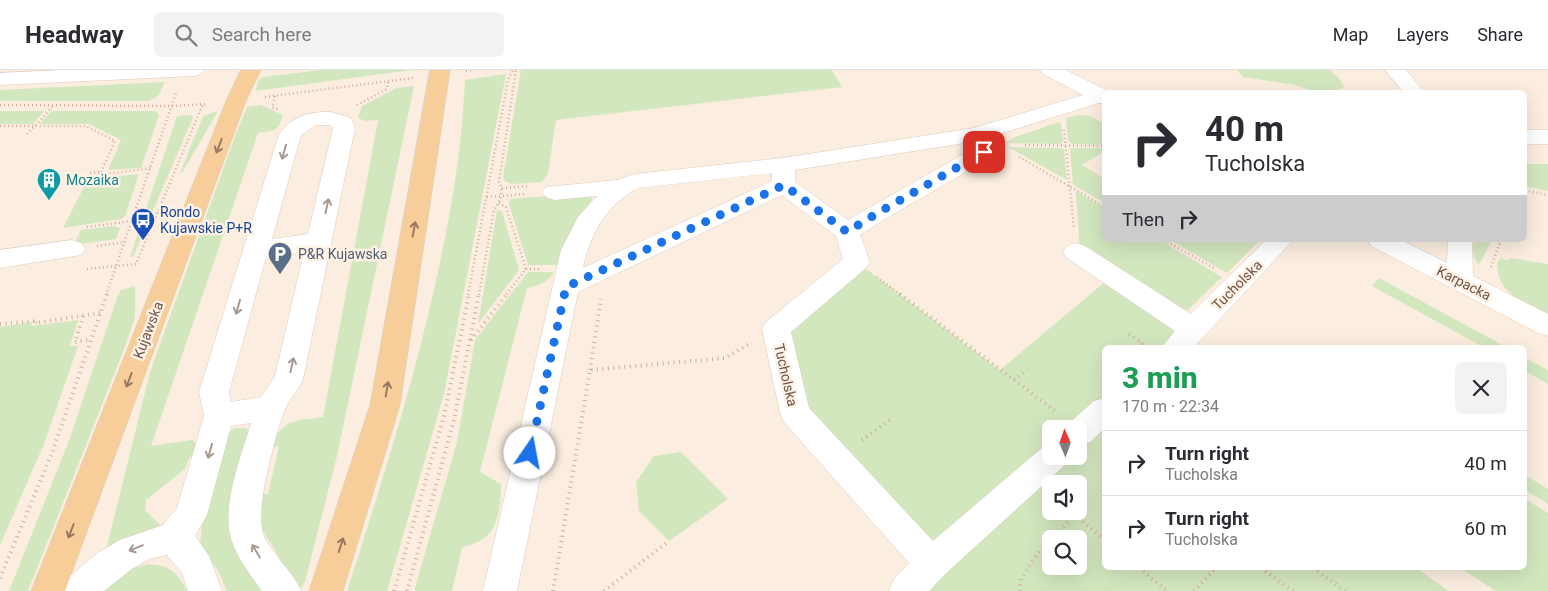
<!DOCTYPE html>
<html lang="en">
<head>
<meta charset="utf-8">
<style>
	body { margin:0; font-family:Roboto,sans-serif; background:#f2f2f3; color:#2b2b33; height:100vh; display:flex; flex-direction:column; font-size:19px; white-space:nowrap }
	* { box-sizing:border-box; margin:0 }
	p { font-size:16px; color:#7c7c81 }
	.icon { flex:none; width:28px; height:28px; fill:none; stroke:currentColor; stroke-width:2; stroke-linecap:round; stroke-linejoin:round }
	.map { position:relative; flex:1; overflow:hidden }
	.sheet { position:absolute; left:1102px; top:275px; width:425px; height:225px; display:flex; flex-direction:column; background:#fff; border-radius:8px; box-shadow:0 5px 20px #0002 }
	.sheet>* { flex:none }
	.hud { position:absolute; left:1102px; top:20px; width:425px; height:152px; border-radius:8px; box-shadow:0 5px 20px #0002; background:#fff; color:#2b2b33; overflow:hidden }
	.needle { width:32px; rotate:358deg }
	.fabs { position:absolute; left:1042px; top:350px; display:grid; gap:10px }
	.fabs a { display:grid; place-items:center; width:45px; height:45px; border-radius:8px; background:#fff; box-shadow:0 5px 20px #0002; font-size:25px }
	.pin { position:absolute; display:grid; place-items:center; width:42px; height:42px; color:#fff; margin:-21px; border-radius:10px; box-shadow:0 2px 8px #0006 }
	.me { position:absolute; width:55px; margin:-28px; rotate:12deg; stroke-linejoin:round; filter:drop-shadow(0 0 4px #0008) }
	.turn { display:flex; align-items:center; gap:18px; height:105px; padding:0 20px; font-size:22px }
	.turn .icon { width:65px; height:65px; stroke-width:2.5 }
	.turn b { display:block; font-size:35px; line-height:42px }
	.then { display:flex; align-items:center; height:48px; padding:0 20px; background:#0003; gap:10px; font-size:19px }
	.round { display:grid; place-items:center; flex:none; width:52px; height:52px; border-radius:8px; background:#f2f2f3 }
	.overview { display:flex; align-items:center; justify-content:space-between; height:85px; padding:0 20px }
	h1 { font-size:30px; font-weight:800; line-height:38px; color:#1e9e55 }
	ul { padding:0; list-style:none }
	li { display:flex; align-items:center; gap:15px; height:65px; padding:0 20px; border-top:1px solid #e1e1e2 }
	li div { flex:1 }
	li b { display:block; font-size:19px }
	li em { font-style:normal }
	header { display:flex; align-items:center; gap:30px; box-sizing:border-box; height:70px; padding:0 25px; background:#fff; border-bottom:1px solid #e1e1e2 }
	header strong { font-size:24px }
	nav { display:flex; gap:28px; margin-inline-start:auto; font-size:18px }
	.search { width:350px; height:45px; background:#f2f2f3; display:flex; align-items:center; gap:12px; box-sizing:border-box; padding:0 18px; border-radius:8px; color:#7c7c81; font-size:19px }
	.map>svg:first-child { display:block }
</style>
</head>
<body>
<header>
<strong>Headway</strong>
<div class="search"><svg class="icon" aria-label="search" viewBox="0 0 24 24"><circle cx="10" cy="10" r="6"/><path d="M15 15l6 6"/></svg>Search here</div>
<nav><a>Map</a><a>Layers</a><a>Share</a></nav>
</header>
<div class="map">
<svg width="1548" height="521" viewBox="0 0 1548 521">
	<rect width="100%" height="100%" fill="#fbeee0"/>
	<path fill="#d3e7bf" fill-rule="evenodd" d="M 321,0 L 412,0 L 255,21 L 259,9 L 263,7 Z
		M 521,0 L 832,0 L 842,17 L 556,50 L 548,103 L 542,112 L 512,114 L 505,111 L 503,107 Z
		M 1237,0 L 1330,0 L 1339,8 L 1344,17 L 1333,22 L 1315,22 L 1296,15 L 1243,7 Z
		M 506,4 L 444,324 L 387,521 L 347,521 C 391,384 435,246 456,104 C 461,73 463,41 465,10 Z
		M 165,12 L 159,25 L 149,31 L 0,31 L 0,20 Z
		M 414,16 L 337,386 L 305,512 L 301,518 L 297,518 L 261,457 L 258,424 L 268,424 L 279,376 L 271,377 C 284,347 293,352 323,347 L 378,50 L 365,51 L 358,48 L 362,36 L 396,18 Z
		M 261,35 L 283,45 C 278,62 274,61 258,63 L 151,376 L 192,370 L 197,373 L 201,386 L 190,387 L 185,399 L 146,430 L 145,440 L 165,460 L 138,472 L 107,476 L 150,302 L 235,66 L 247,37 Z
		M 0,41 L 44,41 L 33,54 L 0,54 Z
		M 52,41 L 152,41 L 157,42 L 159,45 L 141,98 L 108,100 L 121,70 L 89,54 L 39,54 Z
		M 218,41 L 182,103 L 180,103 L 203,46 Z
		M 190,45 L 193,46 L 192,50 L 133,187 L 130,187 L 177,46 Z
		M 1078,45 L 1090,46 L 1105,54 L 1105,75 L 1072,74 L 1068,71 L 1066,48 Z
		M 1059,52 L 1061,54 L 1063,72 L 1060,74 L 1006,73 L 1015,67 Z
		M 1008,77 L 1061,78 L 1064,80 L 1067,110 Z
		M 1072,78 L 1105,78 L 1105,81 L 1082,95 L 1105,109 L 1105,133 L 1073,115 L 1070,79 Z
		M 1525,94 L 1548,94 L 1548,121 L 1525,116 Z
		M 139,104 L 125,146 L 121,149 L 63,158 L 88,109 Z
		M 1076,121 L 1105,138 L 1105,170 L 1160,170 L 1222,207 L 1188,240 L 1175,240 L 1085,182 L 1079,172 Z
		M 583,123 L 591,126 L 592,130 L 558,195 L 528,195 L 509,134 L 510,129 Z
		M 497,140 L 502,141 L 519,200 L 478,254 Z
		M 113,156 L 120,158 L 116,169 L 74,175 L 81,160 Z
		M 1170,170 L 1260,170 L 1227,203 Z
		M 1475,170 L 1492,170 L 1479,195 C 1473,187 1470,179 1475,170 Z
		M 1501,188 L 1507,191 L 1510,188 L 1548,194 L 1548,244 C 1523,231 1498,225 1497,193 Z
		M 857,192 L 1000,300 L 1112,206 L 1193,259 L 1175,277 L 1105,278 L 1105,498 L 1416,498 L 1449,521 L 906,521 L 932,494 L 795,343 L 776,259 ZM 1051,359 L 1079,359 L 1079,386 L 1051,386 ZM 1051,414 L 1079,414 L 1079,441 L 1051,441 ZM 1051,469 L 1079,469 L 1079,496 L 1051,496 Z
		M 528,202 L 554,202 C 548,212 539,216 527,218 L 480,402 L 501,414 C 501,430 499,455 487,466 C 480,472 469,475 462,478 L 452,521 L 414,521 L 457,372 L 475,270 Z
		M 1379,208 L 1506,277 L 1483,277 L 1372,216 Z
		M 135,216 L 135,247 L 125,277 L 28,521 L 9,521 L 70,368 L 118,225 L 121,220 Z
		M 78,250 L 70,276 L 78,276 L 44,374 L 0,475 L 0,257 L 32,252 L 31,256 Z
		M 1525,288 L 1548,300 L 1548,314 L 1525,301 Z
		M 235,358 L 245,358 L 251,361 L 263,521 L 227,521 L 218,501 L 200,475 L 202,454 L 220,384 L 228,364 Z
		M 681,382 L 728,429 L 669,471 L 639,441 L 636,412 L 654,386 Z
		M 1525,405 L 1548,419 L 1548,434 L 1525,420 Z
		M 1525,429 L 1548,443 L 1548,521 L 1496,521 L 1460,498 L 1525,498 Z
		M 149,494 C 171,496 177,502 187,521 L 97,521 L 125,500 Z"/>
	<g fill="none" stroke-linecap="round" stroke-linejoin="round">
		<defs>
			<path id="minor" d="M 63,0 L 204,0 L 201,4 L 194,6 L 0,15 L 0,3 Z
				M 1040,0 L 1066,0 L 1110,22 L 1105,22 L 1105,34 L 1099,33 L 977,71 L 795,100 L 795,112 L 848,150 L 988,70 L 996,68 L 1004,70 L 1007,75 L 1004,80 L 885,149 L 860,165 L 870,192 L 866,198 L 791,262 L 809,338 L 933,471 L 1043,377 L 1051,374 L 1051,386 L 1069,386 L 1065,395 L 944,505 L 929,521 L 889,521 L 894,509 L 909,493 L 784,352 L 780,343 L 762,259 L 766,252 L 843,189 L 836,166 L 782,125 L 578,222 L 517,521 L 483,521 L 561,180 L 578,147 L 597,126 L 554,130 L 546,127 L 542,122 L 546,117 L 617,110 L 635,104 L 783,88 L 974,58 L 1083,25 L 1043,4 ZM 772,103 L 772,111 L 583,198 C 589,166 608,132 639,118 Z
				M 1385,0 L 1406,0 L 1424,22 L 1403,22 Z
				M 330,42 L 351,48 L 355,58 L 303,309 C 298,320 288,331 284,342 C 275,366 255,440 263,463 C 270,484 293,500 301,521 L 262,521 C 250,504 234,484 230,464 C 223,431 242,384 251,353 L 231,356 L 207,445 L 195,466 L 209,486 L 222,521 L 188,521 L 182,503 L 167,485 L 149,489 L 133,498 L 104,521 L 61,521 L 66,509 L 99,482 L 120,470 L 163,455 L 177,438 L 204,346 L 199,322 L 279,64 C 291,47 309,41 330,42 ZM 315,55 L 330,55 L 333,58 L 308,164 L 272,169 L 301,65 ZM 304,182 L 275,306 L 261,327 L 231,332 L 229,322 L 266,187 Z
				M 1525,60 L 1548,60 L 1548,74 L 1525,74 Z
				M 72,170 L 81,173 L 85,179 L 81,185 L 0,198 L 0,180 Z
				M 1266,170 L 1293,170 L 1193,278 L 1161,278 L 1175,261 L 1067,188 L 1063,182 L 1067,176 L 1076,173 L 1085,176 L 1191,244 Z
				M 1368,170 L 1401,170 L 1447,193 L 1448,170 L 1472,170 L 1473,206 L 1548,244 L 1548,266 L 1538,263 L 1371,176 Z
				M 1105,328 L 1105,358 L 1090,372 L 1079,376 L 1079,359 L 1066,359 L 1068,354 L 1094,331 Z"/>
			<path id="major" d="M 241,0 L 261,0 L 246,31 L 65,521 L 31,521 L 226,31 Z
				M 430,0 L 450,0 L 400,335 L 343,521 L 309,521 L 370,335 Z"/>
		</defs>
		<use href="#minor" stroke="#decabc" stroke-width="1"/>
		<use href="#major" stroke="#d7cfcc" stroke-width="1"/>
		<path stroke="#d3ad9c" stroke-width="2.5" stroke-dasharray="1 3" stroke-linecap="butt" d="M 466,1 L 474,0
			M 275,26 L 272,37 L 279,40
			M 265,27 L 413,8
			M 0,35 L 172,36 L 207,34
			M 357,35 L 387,19 L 388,12
			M 0,56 L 35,56 L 54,35
			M 1064,60 L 1074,159
			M 27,64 L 35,56 L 86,56 L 115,71 L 101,102
			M 1025,75 L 1105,76
			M 1019,87 L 1105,137
			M 90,103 L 101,102 L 100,105 L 150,98
			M 502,118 L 529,116
			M 1525,120 L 1548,125
			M 487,127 L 527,124
			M 499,133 L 506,137 L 526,199 L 506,225
			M 87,157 L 132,151
			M 1164,170 L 1214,198
			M 97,176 L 125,172
			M 1491,197 L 1501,170
			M 87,199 L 136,194 L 203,34
			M 526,199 L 541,199
			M 877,207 L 901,225
			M 106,225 L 176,23
			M 468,225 L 508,10 L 513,0
			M 479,225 L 494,140 C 500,132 504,122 499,112 L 516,0"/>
		<path stroke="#d3ad9c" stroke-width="4" stroke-dasharray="1 4.5" stroke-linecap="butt" d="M 900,224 L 1058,343
			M 83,246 L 75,272 L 91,269
			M 0,254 L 37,251 L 35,253 L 100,243
			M 1129,264 L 1147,276
			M 471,270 L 507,224
			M 1137,278 L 1143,273
			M 590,300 L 601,229
			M 1014,310 L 1027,299
			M 862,370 L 890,350
			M 1070,441 L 1105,470
			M 1052,469 L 1075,445
			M 1139,498 L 1167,521
			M 1261,498 L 1293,521
			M 1313,498 L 1345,521
			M 0,508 L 52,383 L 107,224
			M 394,521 L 444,346 L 469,224
			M 407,521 L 454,350 L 479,224
			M 553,521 L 590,300 L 725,288 L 749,274
			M 604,521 L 669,471
			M 1020,521 L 1021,508 L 1039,482 L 1051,469
			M 1194,521 L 1216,498"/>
		<use href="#minor" fill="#fff" fill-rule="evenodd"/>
		<use href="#major" fill="#f7cd9a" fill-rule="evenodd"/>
	</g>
	<defs><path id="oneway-shaft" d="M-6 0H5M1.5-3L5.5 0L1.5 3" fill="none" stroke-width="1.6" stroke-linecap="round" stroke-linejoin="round" transform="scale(1.25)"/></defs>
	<g stroke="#987861">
		<use href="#oneway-shaft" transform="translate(219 76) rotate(111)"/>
		<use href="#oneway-shaft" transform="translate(414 159) rotate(-80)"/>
		<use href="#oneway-shaft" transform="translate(129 310) rotate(111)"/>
		<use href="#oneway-shaft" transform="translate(387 319) rotate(-80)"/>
		<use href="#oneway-shaft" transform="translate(71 461) rotate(111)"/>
		<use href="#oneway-shaft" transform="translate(341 475) rotate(-72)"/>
	</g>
	<g stroke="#a99892">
		<use href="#oneway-shaft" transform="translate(284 82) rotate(106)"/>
		<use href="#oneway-shaft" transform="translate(327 136) rotate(-78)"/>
		<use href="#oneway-shaft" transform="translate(238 237) rotate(106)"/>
		<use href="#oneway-shaft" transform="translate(292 295) rotate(-78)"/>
		<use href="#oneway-shaft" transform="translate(210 381) rotate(106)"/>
		<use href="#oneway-shaft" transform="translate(136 478) rotate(158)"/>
		<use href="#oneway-shaft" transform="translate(256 481) rotate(-121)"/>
	</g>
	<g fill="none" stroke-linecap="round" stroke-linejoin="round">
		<path stroke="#1a73e8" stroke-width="9" stroke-dasharray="0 16.2" d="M 530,383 L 566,217 L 784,115 L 847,162 L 876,144 L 984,82"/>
	</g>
	<defs>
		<symbol id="building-pin" viewBox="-11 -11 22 30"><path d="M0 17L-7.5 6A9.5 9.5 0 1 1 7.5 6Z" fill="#0f9aa8" stroke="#fef2e5"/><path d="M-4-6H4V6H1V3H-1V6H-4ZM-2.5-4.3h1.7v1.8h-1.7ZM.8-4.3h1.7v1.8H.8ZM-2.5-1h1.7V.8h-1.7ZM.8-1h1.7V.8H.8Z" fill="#fff"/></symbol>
		<symbol id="bus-pin" viewBox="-11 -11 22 30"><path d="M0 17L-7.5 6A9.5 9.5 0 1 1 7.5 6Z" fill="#1a4fb4" stroke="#fef2e5"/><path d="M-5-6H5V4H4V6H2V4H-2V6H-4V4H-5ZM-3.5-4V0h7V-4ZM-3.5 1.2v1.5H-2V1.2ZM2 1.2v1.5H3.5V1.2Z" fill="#fff"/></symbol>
		<symbol id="parking-pin" viewBox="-11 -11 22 30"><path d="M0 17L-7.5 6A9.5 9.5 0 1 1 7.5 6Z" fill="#5c6f8a" stroke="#fef2e5"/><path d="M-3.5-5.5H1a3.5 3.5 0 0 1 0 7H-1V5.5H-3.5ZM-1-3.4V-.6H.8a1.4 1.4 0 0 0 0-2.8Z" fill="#fff"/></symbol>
	</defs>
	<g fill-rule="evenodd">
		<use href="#building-pin" x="35" y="96" width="28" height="38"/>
		<use href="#bus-pin" x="129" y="136" width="28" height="38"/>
		<use href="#parking-pin" x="266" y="170" width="28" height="38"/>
	</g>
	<g text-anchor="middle" stroke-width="5" stroke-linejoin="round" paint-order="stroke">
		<g font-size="14" fill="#0d838f" stroke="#fef2e5" text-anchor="start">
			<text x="66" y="115">Mozaika</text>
		</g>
		<g font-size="14" fill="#164399" stroke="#fef2e5" text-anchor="start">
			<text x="160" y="147">Rondo<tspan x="160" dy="16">Kujawskie P+R</tspan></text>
		</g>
		<g font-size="14" fill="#4e5e75" stroke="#fef2e5" text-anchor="start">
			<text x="298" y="189">P&amp;R Kujawska</text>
		</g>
		<g font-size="14" fill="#705349" stroke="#fef2e5">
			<text transform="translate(1464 213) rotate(27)" y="5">Karpacka</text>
			<text transform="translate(1237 215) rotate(-45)" y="5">Tucholska</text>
			<text transform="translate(148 260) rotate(-69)" y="5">Kujawska</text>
			<text transform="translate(786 305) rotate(77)" y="5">Tucholska</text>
		</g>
	</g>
</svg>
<div class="fabs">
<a><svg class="needle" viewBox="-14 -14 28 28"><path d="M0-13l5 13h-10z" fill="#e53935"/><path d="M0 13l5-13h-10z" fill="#7c7c81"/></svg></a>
<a><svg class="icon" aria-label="sound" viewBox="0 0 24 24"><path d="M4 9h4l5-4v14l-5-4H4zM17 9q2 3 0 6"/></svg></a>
<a><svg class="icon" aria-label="search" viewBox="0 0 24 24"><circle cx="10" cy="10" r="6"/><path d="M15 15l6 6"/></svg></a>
</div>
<div class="pin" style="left:984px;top:82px;background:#d93025"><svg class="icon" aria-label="arrive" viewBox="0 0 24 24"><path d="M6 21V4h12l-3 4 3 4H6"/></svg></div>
<svg class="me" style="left:530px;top:383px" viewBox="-20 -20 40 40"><circle r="19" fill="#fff"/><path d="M0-13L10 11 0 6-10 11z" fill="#1a73e8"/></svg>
<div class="hud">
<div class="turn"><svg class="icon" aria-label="right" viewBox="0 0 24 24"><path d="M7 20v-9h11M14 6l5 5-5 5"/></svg><div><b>40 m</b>Tucholska</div></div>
<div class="then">Then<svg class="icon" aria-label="right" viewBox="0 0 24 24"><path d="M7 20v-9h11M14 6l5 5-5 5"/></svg></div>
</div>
<section class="sheet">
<div class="overview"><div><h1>3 min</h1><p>170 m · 22:34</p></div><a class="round"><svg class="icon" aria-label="close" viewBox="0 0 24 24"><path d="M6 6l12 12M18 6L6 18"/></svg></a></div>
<ul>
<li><svg class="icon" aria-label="right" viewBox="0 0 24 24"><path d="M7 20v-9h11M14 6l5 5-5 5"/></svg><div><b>Turn right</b><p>Tucholska</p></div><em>40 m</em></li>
<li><svg class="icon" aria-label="right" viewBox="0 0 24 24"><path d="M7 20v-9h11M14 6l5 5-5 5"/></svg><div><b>Turn right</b><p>Tucholska</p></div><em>60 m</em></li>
</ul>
</section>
</div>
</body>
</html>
